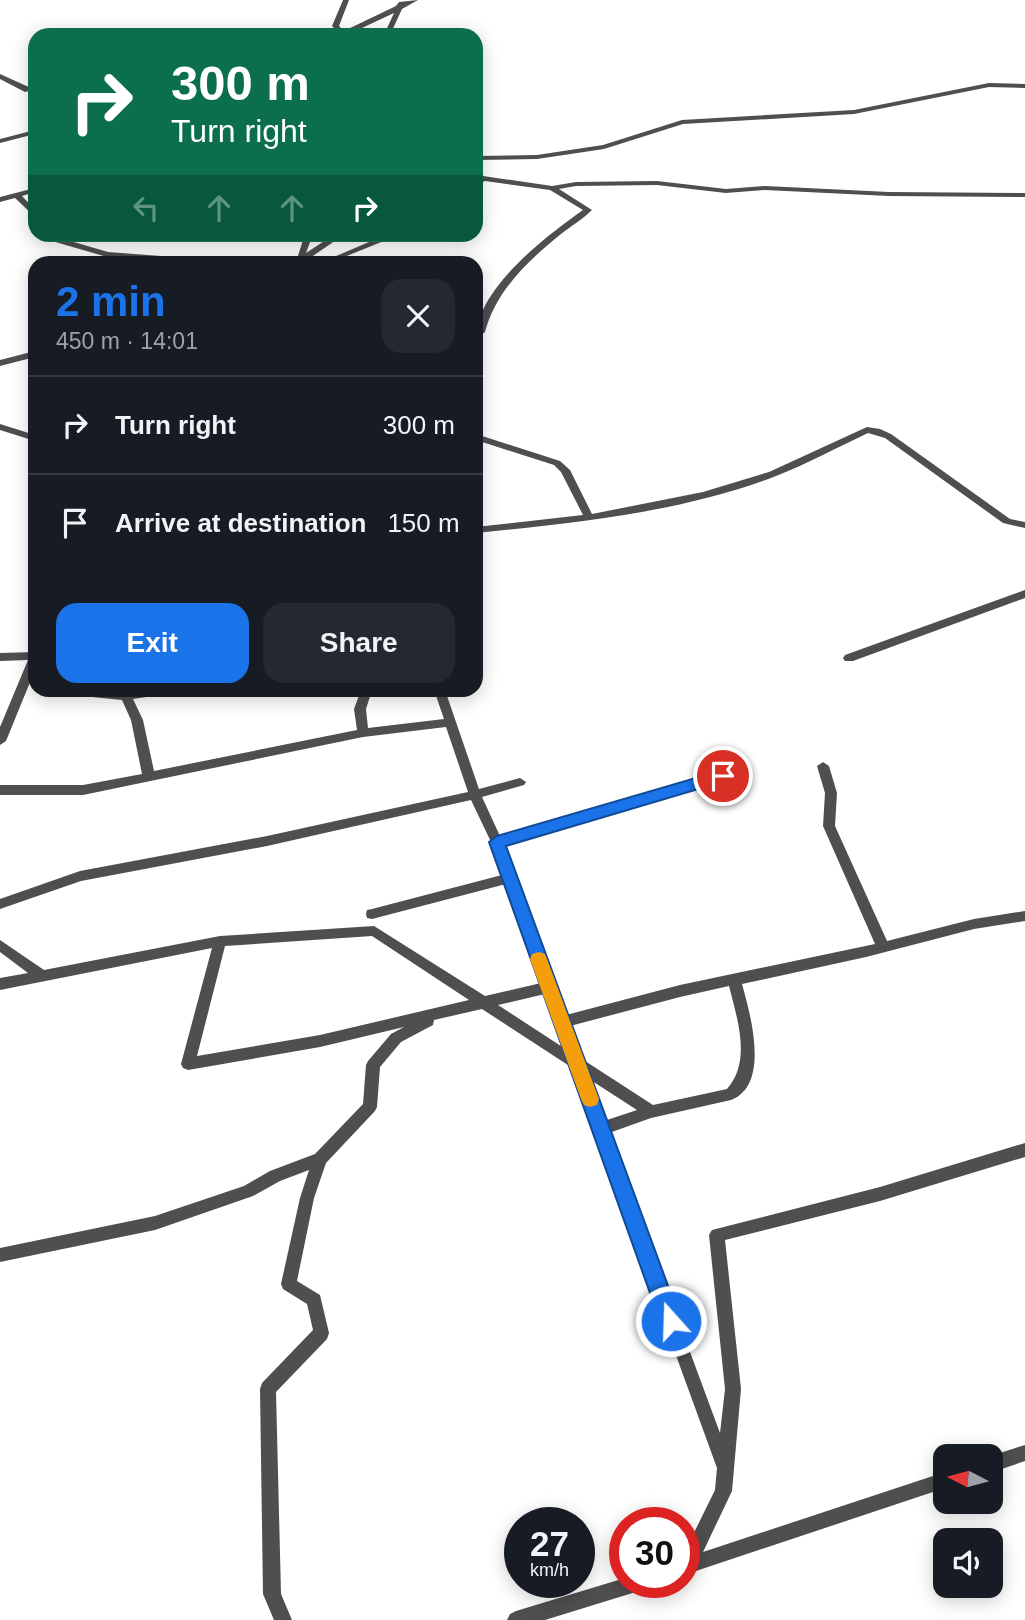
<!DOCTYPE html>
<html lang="en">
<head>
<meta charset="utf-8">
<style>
	body { margin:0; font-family:Arial,sans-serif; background:#242831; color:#f1f3f6; height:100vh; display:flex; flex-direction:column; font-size:26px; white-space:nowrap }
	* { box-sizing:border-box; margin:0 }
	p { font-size:23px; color:#9ea1a6 }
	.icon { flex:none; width:38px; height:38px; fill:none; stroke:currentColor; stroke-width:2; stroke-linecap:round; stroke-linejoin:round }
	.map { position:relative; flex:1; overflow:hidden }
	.panel { position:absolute; left:28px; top:256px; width:455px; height:441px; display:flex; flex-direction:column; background:#171b24; border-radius:21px; box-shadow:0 4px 18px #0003 }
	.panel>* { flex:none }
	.hud { position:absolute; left:28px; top:28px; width:455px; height:214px; border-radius:21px; box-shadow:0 4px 18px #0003; background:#0b6e4f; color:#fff; overflow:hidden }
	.needle { width:46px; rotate:276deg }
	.buttons { position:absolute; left:933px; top:1444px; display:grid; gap:14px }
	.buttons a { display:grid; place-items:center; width:70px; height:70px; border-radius:14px; background:#171b24; box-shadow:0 4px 18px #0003; font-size:35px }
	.speed { position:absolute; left:504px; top:1507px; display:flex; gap:14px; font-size:35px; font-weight:700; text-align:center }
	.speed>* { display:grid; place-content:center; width:91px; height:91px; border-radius:50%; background:#171b24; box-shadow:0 4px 18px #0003; line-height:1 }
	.speed small { font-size:18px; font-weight:400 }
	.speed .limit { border:10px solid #d22; background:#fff; color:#111 }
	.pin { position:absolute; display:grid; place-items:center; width:60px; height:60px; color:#fff; margin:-30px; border:4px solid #fff; border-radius:50%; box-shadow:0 2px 7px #0007 }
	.me { position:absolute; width:77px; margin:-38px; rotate:340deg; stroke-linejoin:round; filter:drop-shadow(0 0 5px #0008) }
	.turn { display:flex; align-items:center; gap:24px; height:147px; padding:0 28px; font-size:32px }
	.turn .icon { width:91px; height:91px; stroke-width:2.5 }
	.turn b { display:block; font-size:49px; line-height:60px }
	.lanes { display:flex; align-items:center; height:66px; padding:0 28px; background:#0003; justify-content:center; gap:35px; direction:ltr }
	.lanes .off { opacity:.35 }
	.round { display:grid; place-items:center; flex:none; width:74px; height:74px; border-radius:21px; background:#242831 }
	.summary { display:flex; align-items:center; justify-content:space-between; height:119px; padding:0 28px }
	h1 { font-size:42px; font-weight:700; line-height:52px; color:#1a73e8 }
	.action { display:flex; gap:14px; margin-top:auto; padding:14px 28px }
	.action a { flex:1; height:80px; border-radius:21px; background:#1a73e8; color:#fff; font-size:28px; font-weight:700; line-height:80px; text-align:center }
	.action a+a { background:#242831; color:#f1f3f6 }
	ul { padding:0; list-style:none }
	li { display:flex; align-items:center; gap:21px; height:98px; padding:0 28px; border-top:2px solid #363941 }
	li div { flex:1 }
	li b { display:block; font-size:26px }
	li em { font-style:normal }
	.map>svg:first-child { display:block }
</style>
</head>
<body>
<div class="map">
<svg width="1025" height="1620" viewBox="0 0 1025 1620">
	<rect width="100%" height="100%" fill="#fff"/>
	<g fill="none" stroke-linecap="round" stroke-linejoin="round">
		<path fill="#4f4f4f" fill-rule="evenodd" d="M 343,0 L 349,0 L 339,26 L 344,31 L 396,6 L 399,2 L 418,0 L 402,9 L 390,35 L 384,35 L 394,13 L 347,35 L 328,35 L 338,32 L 332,26 Z
			M 0,74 L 31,88 L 32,90 L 25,92 L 0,79 Z
			M 989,83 L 1025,84 L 1025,88 L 989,87 L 854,114 L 683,124 L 604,149 L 537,159 L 476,160 L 476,156 L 537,155 L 603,145 L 682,120 L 854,110 Z
			M 35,130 L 35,134 L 0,143 L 0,139 Z
			M 483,176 L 552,186 L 576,182 L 657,181 L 726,189 L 765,186 L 889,192 L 1025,193 L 1025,197 L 889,196 L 765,190 L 726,193 L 657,185 L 576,186 L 559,189 L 592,210 C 583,219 571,226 561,234 C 529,260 496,290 485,332 L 476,339 C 476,289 545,237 583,210 L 550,190 L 485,181 L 476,185 L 476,179 Z
			M 35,188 L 35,192 L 22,196 L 35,210 L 35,217 L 15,198 L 0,202 L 0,197 Z
			M 53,234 L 61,234 L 60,238 L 108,252 L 201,259 L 205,262 L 177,262 L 107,257 L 52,241 Z
			M 305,234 L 313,234 L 306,253 L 335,234 L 345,234 L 307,260 L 308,262 L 296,262 Z
			M 388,234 L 401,234 L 332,262 L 322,262 Z
			M 35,351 L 35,357 L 0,366 L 0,360 Z
			M 0,424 L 35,435 L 35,441 L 0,430 Z
			M 867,427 L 880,429 L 891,434 L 1010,519 L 1025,522 L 1025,528 L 1003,523 L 885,438 L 868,433 C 838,447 807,464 776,476 C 683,512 575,523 476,533 L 476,527 L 583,515 L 561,472 L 554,465 L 476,440 L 476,434 L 560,461 L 570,470 L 592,514 L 703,492 L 769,472 Z
			M 1025,590 L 1025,598 L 853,661 L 845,661 L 843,658 L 845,655 Z
			M 35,652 L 35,670 L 6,741 L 0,745 L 0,727 L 28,660 L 0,661 L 0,653 Z
			M 57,690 L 126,692 L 143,690 L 172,690 L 171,693 L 167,694 L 133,699 L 143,720 L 154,771 L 357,730 L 354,709 L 361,690 L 372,690 L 366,709 L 368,728 L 444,719 L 434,690 L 445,690 L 479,789 L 520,778 L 526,782 L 524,785 L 482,797 L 500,836 L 723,772 L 727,773 L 729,776 L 727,779 L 504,845 L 566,1015 L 680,985 L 875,944 L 823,826 L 825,793 L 817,766 L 823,762 L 829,766 L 837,793 L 835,826 L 887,941 L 974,919 L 1025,911 L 1025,921 L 974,929 L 866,957 L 742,984 C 750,1013 771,1085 731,1100 L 651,1118 L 609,1133 L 720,1433 L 725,1389 L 709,1235 L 712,1230 L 880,1187 L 1025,1143 L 1025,1157 L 880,1201 L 725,1240 L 741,1389 L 732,1491 L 703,1552 L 945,1472 L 945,1488 L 684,1575 L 684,1553 L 715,1490 L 717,1468 L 571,1067 L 482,1009 L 434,1020 L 433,1025 L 401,1042 L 380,1067 L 377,1107 L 375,1111 L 326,1163 L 314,1198 L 297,1281 L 320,1295 L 329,1333 L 327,1339 L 276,1392 L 281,1594 L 292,1620 L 274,1620 L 263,1594 L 260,1389 L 262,1383 L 313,1330 L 307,1304 L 283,1289 L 281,1284 L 300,1198 L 309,1170 L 280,1181 L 253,1196 L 155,1230 L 0,1262 L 0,1248 L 155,1216 L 244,1186 L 270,1171 L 315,1154 L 363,1104 L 366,1065 L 368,1061 L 391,1034 L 404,1027 L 320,1047 L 188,1070 L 183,1068 L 181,1064 L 212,948 L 0,990 L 0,978 L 28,973 L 0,952 L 0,940 L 44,970 L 220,936 L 374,926 L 485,996 L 541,983 L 506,884 L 372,919 L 367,918 L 366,914 L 367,910 L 372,909 L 502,875 L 491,842 L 471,800 L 267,846 L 81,881 L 0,909 L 0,899 L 80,871 L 267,836 L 468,792 L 446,727 L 363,737 L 83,795 L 0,795 L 0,785 L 83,785 L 142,774 L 131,720 L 122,700 L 62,694 L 58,693 ZM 372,936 L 469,1000 L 320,1035 L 197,1056 L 225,946 ZM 729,986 C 737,1018 752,1061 727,1089 L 653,1105 L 582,1059 L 570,1026 L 680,997 ZM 545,994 L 564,1048 L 498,1005 ZM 589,1079 L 637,1110 L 604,1121 Z
			M 1025,1445 L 1025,1461 L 990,1473 L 990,1456 Z
			M 625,1578 L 625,1582 L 648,1582 L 645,1588 L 639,1591 L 545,1620 L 507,1620 L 510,1614 L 516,1611 Z"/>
	</g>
	<path fill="#1a73e8" stroke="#114b97" stroke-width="2" d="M 723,770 L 731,776 L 729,780 L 506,846 L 681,1321 L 678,1329 L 671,1331 L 663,1329 L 660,1321 L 489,842 L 497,836 Z"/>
	<path fill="#f59e0b" d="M 539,952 L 545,954 L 547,959 L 599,1099 L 597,1105 L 590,1107 L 584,1105 L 581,1099 L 530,959 L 532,954 Z"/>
</svg>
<div class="buttons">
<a><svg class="needle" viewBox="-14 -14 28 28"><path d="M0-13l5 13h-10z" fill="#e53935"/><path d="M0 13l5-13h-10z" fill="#9ea1a6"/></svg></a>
<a><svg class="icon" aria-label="sound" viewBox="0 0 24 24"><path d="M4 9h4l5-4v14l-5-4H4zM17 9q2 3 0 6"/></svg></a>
</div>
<div class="speed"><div>27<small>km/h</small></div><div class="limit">30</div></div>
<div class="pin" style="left:723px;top:776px;background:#d93025"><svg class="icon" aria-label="arrive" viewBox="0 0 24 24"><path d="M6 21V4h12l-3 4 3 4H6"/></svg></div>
<svg class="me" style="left:671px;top:1321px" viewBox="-20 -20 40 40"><circle r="17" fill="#1a73e8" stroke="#fff" stroke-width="3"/><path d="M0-11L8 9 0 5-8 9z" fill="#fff"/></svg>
<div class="hud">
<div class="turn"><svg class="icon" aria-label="right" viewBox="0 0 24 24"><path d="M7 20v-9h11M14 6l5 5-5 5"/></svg><div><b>300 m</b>Turn right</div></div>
<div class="lanes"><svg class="icon off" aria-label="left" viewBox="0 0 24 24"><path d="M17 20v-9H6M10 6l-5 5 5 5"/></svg><svg class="icon off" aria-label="ahead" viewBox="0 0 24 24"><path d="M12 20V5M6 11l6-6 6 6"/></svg><svg class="icon off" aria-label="ahead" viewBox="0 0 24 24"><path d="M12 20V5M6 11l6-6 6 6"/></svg><svg class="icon" aria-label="right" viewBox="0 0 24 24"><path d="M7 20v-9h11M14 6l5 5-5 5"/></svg></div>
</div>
<section class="panel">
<div class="summary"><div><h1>2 min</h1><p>450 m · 14:01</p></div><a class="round"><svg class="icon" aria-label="close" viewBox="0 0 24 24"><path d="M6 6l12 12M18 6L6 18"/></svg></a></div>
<ul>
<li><svg class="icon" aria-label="right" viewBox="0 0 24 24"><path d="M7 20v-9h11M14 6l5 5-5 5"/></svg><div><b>Turn right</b></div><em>300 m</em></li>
<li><svg class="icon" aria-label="arrive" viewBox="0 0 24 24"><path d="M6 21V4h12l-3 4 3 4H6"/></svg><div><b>Arrive at destination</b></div><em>150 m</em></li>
</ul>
<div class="action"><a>Exit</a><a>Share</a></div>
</section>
</div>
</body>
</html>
